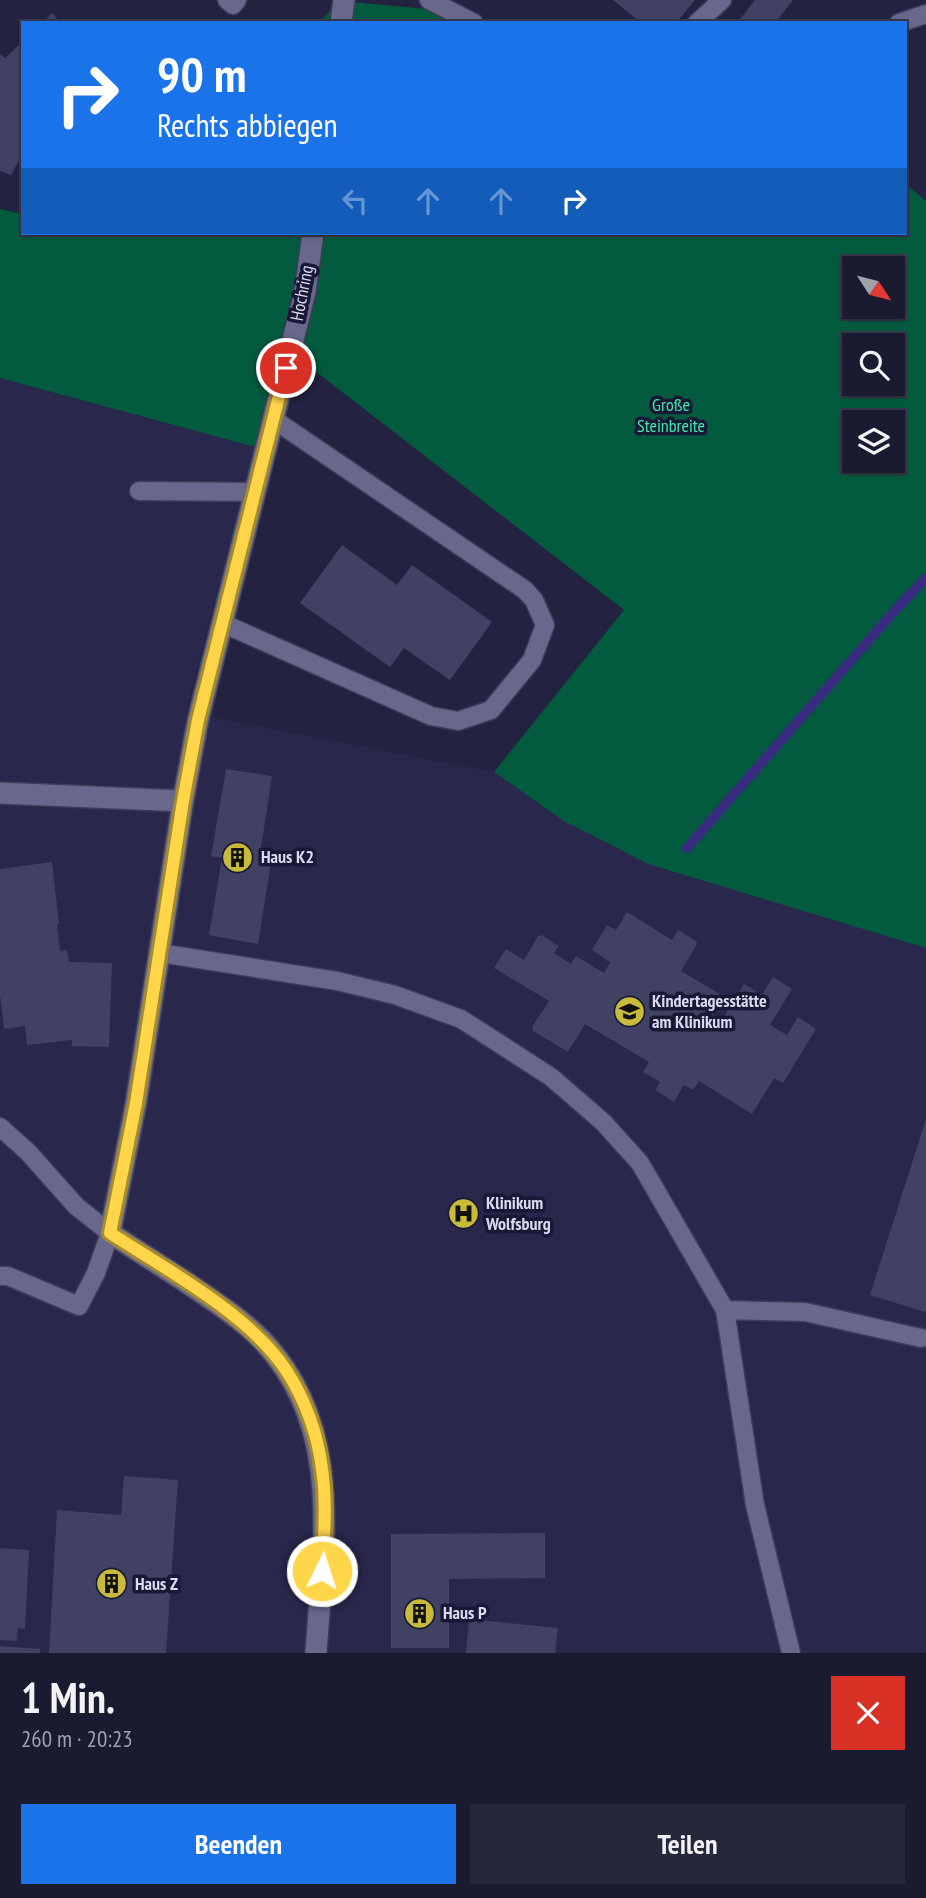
<!DOCTYPE html>
<html lang="de">
<head>
<meta charset="utf-8">
<style>
	body { margin:0; font-family:"PT Sans Narrow",sans-serif; background:#27273c; color:#f1f3f6; height:100vh; display:flex; flex-direction:column; font-size:26px; white-space:nowrap }
	* { box-sizing:border-box; margin:0 }
	p { font-size:23px; color:#9fa1ab }
	.icon { flex:none; width:38px; height:38px; fill:none; stroke:currentColor; stroke-width:2; stroke-linecap:round; stroke-linejoin:round }
	.map { position:relative; height:1653px; overflow:hidden }
	.drawer { display:flex; flex-direction:column; background:#1a1a30; flex:1 }
	.drawer>* { flex:none }
	.guide { position:absolute; left:21px; top:21px; width:886px; height:214px; border-radius:0px; box-shadow:0 2px 5px #0004,0 0 0 2px #38384c; background:#1a73e8; color:#fff; overflow:hidden }
	.needle { width:46px; rotate:126deg }
	.controls { position:absolute; left:842px; top:256px; display:grid; gap:14px }
	.controls a { display:grid; place-items:center; width:63px; height:63px; border-radius:0px; background:#1a1a30; box-shadow:0 2px 5px #0004,0 0 0 2px #38384c; font-size:35px }
	.pin { position:absolute; display:grid; place-items:center; width:60px; height:60px; color:#fff; margin:-30px; border:4px solid #fff; border-radius:50%; box-shadow:0 2px 7px #0007 }
	.me { position:absolute; width:77px; margin:-38px; rotate:4deg; stroke-linejoin:round; filter:drop-shadow(0 0 5px #0008) }
	.turn { display:flex; align-items:center; gap:24px; height:147px; padding:0 21px; font-size:32px }
	.turn .icon { width:91px; height:91px; stroke-width:2.5 }
	.turn b { display:block; font-size:49px; line-height:60px }
	.lanes { display:flex; align-items:center; height:66px; padding:0 21px; background:#0003; justify-content:center; gap:35px; direction:ltr }
	.lanes .off { opacity:.35 }
	.round { display:grid; place-items:center; flex:none; width:74px; height:74px; border-radius:0px; background:#27273c }
	.head { display:flex; align-items:center; justify-content:space-between; height:119px; padding:0 21px }
	h1 { font-size:42px; font-weight:700; line-height:52px }
	.primary-button { display:flex; gap:14px; margin-top:auto; padding:14px 21px }
	.primary-button a { flex:1; height:80px; border-radius:0px; background:#1a73e8; color:#fff; font-size:28px; font-weight:700; line-height:80px; text-align:center }
	.primary-button a+a { background:#27273c; color:#f1f3f6 }
	.map>svg:first-child { display:block }
</style>
</head>
<body>
<div class="map">
<svg width="926" height="1653" viewBox="0 0 926 1653">
	<rect width="100%" height="100%" fill="#232240"/>
	<path fill="#29274c" d="M 0,378 L 255,447 L 186,712 L 494,772 L 625,610 L 926,735 L 926,1653 L 0,1653 Z"/>
	<path fill="#025b3e" fill-rule="evenodd" d="M 340,1 L 449,11 L 472,23 L 318,23 Z
		M 905,183 L 926,201 L 926,948 L 648,864 L 564,821 L 494,772 L 624,610 L 284,347 L 255,447 L 0,378 L 0,209 L 23,214 L 23,233 L 905,233 ZM 854,268 L 892,268 L 892,306 L 854,306 ZM 854,345 L 892,345 L 892,383 L 854,383 ZM 854,422 L 892,422 L 892,460 L 854,460 Z"/>
	<g fill="none" stroke-linecap="round" stroke-linejoin="round">
		<path stroke="#382c81" stroke-width="10" d="M 687,848 L 897,608 L 926,578"/>
	</g>
	<path fill="#414163" d="M 613,0 L 695,0 L 676,23 L 641,23 Z
		M 755,0 L 793,0 L 775,23 L 737,23 Z
		M 52,13 L 61,23 L 42,23 Z
		M 23,41 L 23,153 L 11,175 L 0,171 L 0,54 L 5,58 Z
		M 342,545 L 397,585 L 412,565 L 492,622 L 450,680 L 404,648 L 390,667 L 300,603 Z
		M 226,769 L 272,776 L 259,861 L 271,863 L 258,944 L 209,935 L 222,858 L 211,856 Z
		M 52,862 L 59,924 L 57,925 L 60,951 L 67,950 L 69,962 L 112,963 L 109,1047 L 72,1046 L 72,1040 L 27,1045 L 25,1026 L 4,1029 L 0,995 L 0,869 Z
		M 627,912 L 672,940 L 678,930 L 696,941 L 697,944 L 681,971 L 725,997 L 714,1015 L 722,1020 L 744,984 L 762,995 L 773,977 L 792,989 L 770,1025 L 787,1035 L 798,1017 L 816,1029 L 783,1083 L 774,1078 L 752,1114 L 699,1081 L 693,1090 L 684,1085 L 674,1102 L 655,1090 L 660,1082 L 643,1072 L 649,1062 L 585,1024 L 568,1052 L 533,1031 L 532,1027 L 549,1001 L 494,968 L 506,949 L 524,960 L 538,936 L 542,935 L 559,946 L 554,953 L 571,964 L 576,956 L 604,973 L 610,962 L 592,950 L 607,925 L 616,930 Z
		M 926,1119 L 926,1309 L 925,1312 L 870,1295 Z
		M 124,1476 L 178,1480 L 166,1653 L 49,1653 L 57,1510 L 121,1515 Z
		M 545,1533 L 545,1578 L 449,1579 L 449,1648 L 391,1648 L 391,1534 Z
		M 0,1548 L 29,1550 L 25,1629 L 18,1628 L 17,1641 L 0,1640 Z
		M 469,1619 L 558,1628 L 555,1653 L 466,1653 Z
		M 0,1646 L 40,1649 L 40,1653 L 0,1653 Z"/>
	<g fill="none" stroke-linecap="round" stroke-linejoin="round">
		<defs>
			<path id="lane" d="M 227,0 L 233,5 L 237,0
				M 429,0 L 474,23
				M 697,23 L 722,0
				M 899,23 L 926,14
				M 139,491 L 254,492
				M 222,623 L 431,716 L 458,721 L 491,710 L 532,660 L 545,625 L 534,600 L 525,590 L 273,419
				M 160,953 L 337,981 L 395,995 L 461,1019 L 551,1077 L 603,1122 L 640,1163 L 725,1310 L 755,1505 L 791,1653
				M 0,1127 L 28,1152 L 76,1206 L 110,1233 L 96,1273 L 79,1306 L 8,1276 L 0,1276
				M 725,1310 L 805,1312 L 921,1338"/>
			<path id="street" d="M 341,23 L 344,0
				M 313,233 L 305,292 L 198,720 L 183,801 L 136,1103 L 110,1233 C 135,1249 161,1266 186,1282 C 212,1300 239,1317 262,1340 C 345,1427 323,1544 316,1653
				M 0,793 L 183,801"/>
		</defs>
		<use href="#lane" stroke="#3e3c56" stroke-width="21"/>
		<use href="#street" stroke="#3e3c56" stroke-width="24"/>
		<use href="#lane" stroke="#67688c" stroke-width="18"/>
		<use href="#street" stroke="#67688c" stroke-width="21"/>
	</g>
	<g fill="none" stroke-linecap="round" stroke-linejoin="round">
		<defs>
			<path id="route" d="M 286,368 L 198,720 L 183,801 L 136,1103 L 110,1233 C 166,1269 250,1315 286,1370 C 305,1399 318,1435 322,1469 C 327,1503 324,1537 322,1571"/>
		</defs>
		<use href="#route" stroke="#a68a30" stroke-width="18"/>
		<use href="#route" stroke="#ffd54a" stroke-width="12"/>
	</g>
	<defs>
		<symbol id="building-disc" viewBox="-11 -11 22 22"><circle r="9.5" fill="#c8bb3b" stroke="#191836"/><path d="M-4-6H4V6H1V3H-1V6H-4ZM-2.5-4.3h1.7v1.8h-1.7ZM.8-4.3h1.7v1.8H.8ZM-2.5-1h1.7V.8h-1.7ZM.8-1h1.7V.8H.8Z" fill="#111"/></symbol>
		<symbol id="school-disc" viewBox="-11 -11 22 22"><circle r="9.5" fill="#c8bb3b" stroke="#191836"/><path d="M0-5L7-2L0 1L-7-2ZM-4 1L0 2.5L4 1V4Q0 6-4 4Z" fill="#111"/></symbol>
		<symbol id="hospital-disc" viewBox="-11 -11 22 22"><circle r="9.5" fill="#c8bb3b" stroke="#191836"/><path d="M-5-5h3v3.5h4V-5h3V5h-3V1.5h-4V5h-3Z" fill="#111"/></symbol>
	</defs>
	<g fill-rule="evenodd">
		<use href="#building-disc" x="220" y="840" width="35" height="35"/>
		<use href="#school-disc" x="612" y="994" width="35" height="35"/>
		<use href="#hospital-disc" x="446" y="1196" width="35" height="35"/>
		<use href="#building-disc" x="94" y="1566" width="35" height="35"/>
		<use href="#building-disc" x="402" y="1596" width="35" height="35"/>
	</g>
	<g text-anchor="middle" stroke-width="7" stroke-linejoin="round" paint-order="stroke">
		<g font-size="18" fill="#dadbf0" stroke="#191836">
			<text transform="translate(302 293) rotate(-79)" y="6">Hochring</text>
		</g>
		<g font-size="18" fill="#3cecab" stroke="#191836">
			<text x="671" y="411">Große<tspan x="671" dy="21">Steinbreite</tspan></text>
		</g>
		<g font-size="18" font-weight="bold" fill="#dadbf0" stroke="#191836" text-anchor="start">
			<text x="261" y="863">Haus K2</text>
			<text x="652" y="1007">Kindertagesstätte<tspan x="652" dy="21">am Klinikum</tspan></text>
			<text x="486" y="1209">Klinikum<tspan x="486" dy="21">Wolfsburg</tspan></text>
			<text x="135" y="1590">Haus Z</text>
			<text x="443" y="1619">Haus P</text>
		</g>
	</g>
</svg>
<div class="controls">
<a><svg class="needle" viewBox="-14 -14 28 28"><path d="M0-13l5 13h-10z" fill="#e53935"/><path d="M0 13l5-13h-10z" fill="#9fa1ab"/></svg></a>
<a><svg class="icon" aria-label="search" viewBox="0 0 24 24"><circle cx="10" cy="10" r="6"/><path d="M15 15l6 6"/></svg></a>
<a><svg class="icon" aria-label="layers" viewBox="0 0 24 24"><path d="M12 4l9 5-9 5-9-5zM3 14l9 5 9-5"/></svg></a>
</div>
<div class="pin" style="left:286px;top:368px;background:#d93025"><svg class="icon" aria-label="arrive" viewBox="0 0 24 24"><path d="M6 21V4h12l-3 4 3 4H6"/></svg></div>
<svg class="me" style="left:322px;top:1571px" viewBox="-20 -20 40 40"><circle r="17" fill="#ffd54a" stroke="#fff" stroke-width="3"/><path d="M0-11L8 9 0 5-8 9z" fill="#fff"/></svg>
<div class="guide">
<div class="turn"><svg class="icon" aria-label="right" viewBox="0 0 24 24"><path d="M7 20v-9h11M14 6l5 5-5 5"/></svg><div><b>90 m</b>Rechts abbiegen</div></div>
<div class="lanes"><svg class="icon off" aria-label="left" viewBox="0 0 24 24"><path d="M17 20v-9H6M10 6l-5 5 5 5"/></svg><svg class="icon off" aria-label="ahead" viewBox="0 0 24 24"><path d="M12 20V5M6 11l6-6 6 6"/></svg><svg class="icon off" aria-label="ahead" viewBox="0 0 24 24"><path d="M12 20V5M6 11l6-6 6 6"/></svg><svg class="icon" aria-label="right" viewBox="0 0 24 24"><path d="M7 20v-9h11M14 6l5 5-5 5"/></svg></div>
</div>
</div>
<section class="drawer">
<div class="head"><div><h1>1 Min.</h1><p>260 m · 20:23</p></div><a class="round" style="background:#d93025;color:#fff"><svg class="icon" aria-label="close" viewBox="0 0 24 24"><path d="M6 6l12 12M18 6L6 18"/></svg></a></div>
<div class="primary-button"><a>Beenden</a><a>Teilen</a></div>
</section>
</body>
</html>
